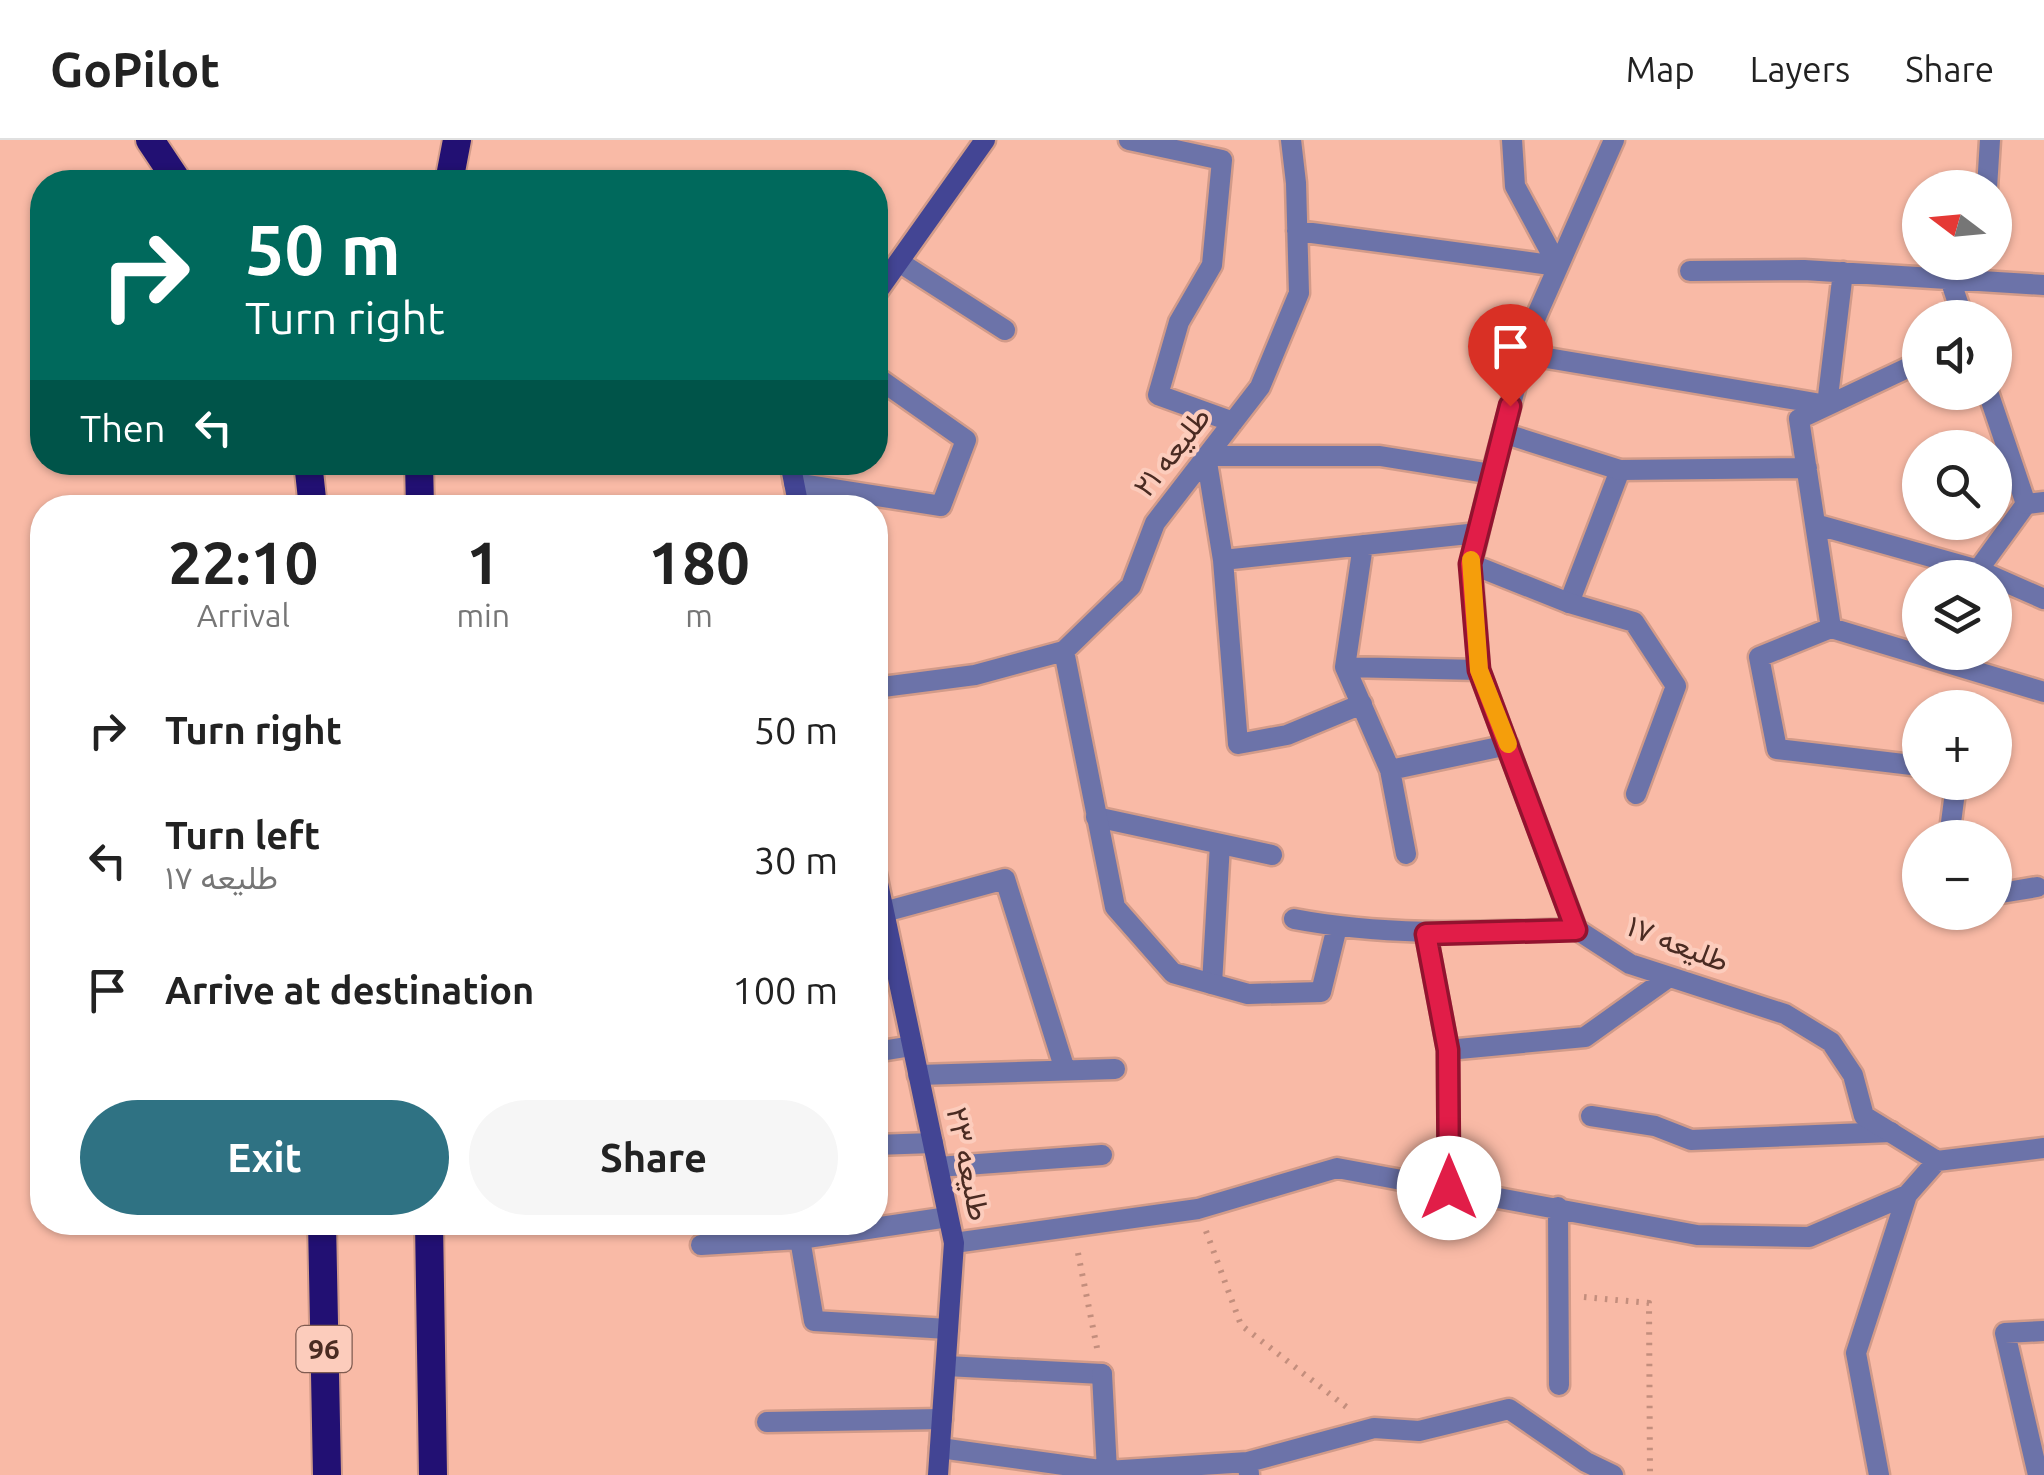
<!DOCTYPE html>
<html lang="en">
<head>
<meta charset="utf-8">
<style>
	body { margin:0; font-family:Ubuntu,Vazirmatn,sans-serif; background:#f6f6f6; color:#222; height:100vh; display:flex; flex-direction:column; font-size:38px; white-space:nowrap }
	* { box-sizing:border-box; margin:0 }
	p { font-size:32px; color:#767676 }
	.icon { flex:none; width:55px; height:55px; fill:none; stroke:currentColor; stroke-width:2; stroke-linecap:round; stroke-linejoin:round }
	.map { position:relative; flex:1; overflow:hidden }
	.details { position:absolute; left:30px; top:355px; width:858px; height:740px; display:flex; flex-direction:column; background:#fff; border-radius:40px; box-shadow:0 2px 8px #0004 }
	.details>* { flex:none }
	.guide { position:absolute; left:30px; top:30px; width:858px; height:305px; border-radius:40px; box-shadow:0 2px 8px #0004; background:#00695c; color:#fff; overflow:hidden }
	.needle { width:65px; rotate:286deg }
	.fabs { position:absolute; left:1902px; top:30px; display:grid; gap:20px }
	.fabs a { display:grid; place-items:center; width:110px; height:110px; border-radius:50%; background:#fff; box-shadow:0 2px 8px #0004; font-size:50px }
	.pin { position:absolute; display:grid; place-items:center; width:85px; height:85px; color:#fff; margin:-102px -42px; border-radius:50% 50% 50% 0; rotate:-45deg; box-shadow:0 0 10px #0007 }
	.pin .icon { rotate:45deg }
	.me { position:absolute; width:110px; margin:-55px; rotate:0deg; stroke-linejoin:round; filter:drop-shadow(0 0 8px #0008) }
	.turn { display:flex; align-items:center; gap:35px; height:210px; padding:0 50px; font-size:45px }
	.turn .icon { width:130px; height:130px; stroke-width:2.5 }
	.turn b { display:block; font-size:70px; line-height:85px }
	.then { display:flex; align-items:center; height:95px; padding:0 50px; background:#0003; gap:20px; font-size:38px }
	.eta { display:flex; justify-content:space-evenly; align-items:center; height:170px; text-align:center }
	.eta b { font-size:60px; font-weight:700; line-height:70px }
	.cta { display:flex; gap:20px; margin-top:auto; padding:20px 50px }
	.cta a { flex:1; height:115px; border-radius:60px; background:#2f7283; color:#fff; font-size:40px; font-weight:700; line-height:115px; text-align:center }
	.cta a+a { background:#f6f6f6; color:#222 }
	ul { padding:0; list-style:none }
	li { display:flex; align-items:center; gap:30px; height:130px; padding:0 50px }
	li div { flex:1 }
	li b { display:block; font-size:38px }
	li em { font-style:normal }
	header { display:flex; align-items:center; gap:60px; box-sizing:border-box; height:140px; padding:0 50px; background:#fff; border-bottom:2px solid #e0e0e0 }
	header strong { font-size:48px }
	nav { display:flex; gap:55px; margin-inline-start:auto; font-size:35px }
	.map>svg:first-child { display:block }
</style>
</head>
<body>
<header>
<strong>GoPilot</strong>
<nav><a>Map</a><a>Layers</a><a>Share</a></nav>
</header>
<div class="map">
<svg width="2044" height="1335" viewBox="0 0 2044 1335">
	<rect width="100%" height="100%" fill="#f9baa6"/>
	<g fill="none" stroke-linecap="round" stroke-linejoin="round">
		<defs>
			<path id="service" d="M 899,122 L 1005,190
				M 794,343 L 941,366 L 966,300 L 875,236
				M 1978,430 L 2026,364
				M 1569,463 L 1620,330
				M 1096,677 L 1272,715
				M 1212,844 L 1220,704
				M 875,912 L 912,906
				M 1591,976 L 1655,986 L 1691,1000 L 1891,992
				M 875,1005 L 933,1003
				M 701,1105 L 800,1099
				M 948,1189 L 814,1181 L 800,1099 L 948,1077
				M 946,1226 L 1102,1234"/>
			<path id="minor" d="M 1129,0 L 1222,20 L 1212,125 L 1179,182 L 1158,255 L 1233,282
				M 1512,0 L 1515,46 L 1558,126
				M 1614,0 L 1532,186 L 1492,334 L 1471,424 L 1479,530 L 1576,789 L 1630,824 L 1785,874 L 1831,902 L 1853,935 L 1864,976 L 1937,1021 L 2044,1008
				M 1987,48 L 1990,0
				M 1297,91 L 1558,126
				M 1690,131 L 1804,130 L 2044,145
				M 1950,139 L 1963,178
				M 1524,214 L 1827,265 L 1843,132
				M 1920,222 L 1799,279 L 1831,488 L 1759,517 L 1777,609 L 1920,626
				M 1988,252 L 2026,364 L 2044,362
				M 1503,293 L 1620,330 L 1807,328
				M 1818,385 L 1978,430 L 2044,459
				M 1363,405 L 1345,527 L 1390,630 L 1406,714
				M 1223,420 L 1478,393
				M 1471,424 L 1569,463 L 1634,482 L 1676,546 L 1636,654
				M 1831,488 L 2044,552
				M 1064,511 L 1115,767 L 1173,833 L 1248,854 L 1321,852 L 1337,787
				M 1345,527 L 1479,530
				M 875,548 L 975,535 L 1064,511 L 1131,446 L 1155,383 L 1260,247 L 1299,153 L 1296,43 L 1291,0
				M 1362,564 L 1287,595 L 1238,604 L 1223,420 L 1206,316 L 1380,316 L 1492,334
				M 1390,630 L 1508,605
				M 1945,642 L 1955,652 L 1949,698
				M 1995,754 L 2037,747
				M 884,772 L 1005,739 L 1065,930
				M 1294,779 C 1388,797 1481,792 1576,789
				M 1426,794 L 1448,910 L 1449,1048
				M 1448,910 L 1585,897 L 1669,837
				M 918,935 L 1115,929
				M 938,1027 L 1102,1015
				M 1558,1067 L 1559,1245
				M 954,1103 L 1198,1069 L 1337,1028 L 1697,1095 L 1809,1097 L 1907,1055
				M 1102,1234 L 1107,1331
				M 767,1282 L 942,1279
				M 940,1308 L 1107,1331 L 1248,1322
				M 1249,1335 L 1248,1322 L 1374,1288 L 1419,1291 L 1509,1269 L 1586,1322 L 1613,1335
				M 1879,1335 L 1856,1213 L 1907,1055 L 1937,1021
				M 2038,1335 L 2005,1193 L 2044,1191"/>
			<path id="secondary" d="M 875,155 L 985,0
				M 790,322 L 799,368
				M 875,729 L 954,1103 L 938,1335"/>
			<path id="trunk" d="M 150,0 L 178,42
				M 449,42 L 457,0
				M 308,322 L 313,368
				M 419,322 L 420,368
				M 322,1082 L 327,1335
				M 429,1082 L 433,1335"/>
		</defs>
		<use href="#service" stroke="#d29b89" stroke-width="25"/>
		<use href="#minor" stroke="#d29b89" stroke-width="25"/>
		<use href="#secondary" stroke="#d29b89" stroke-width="25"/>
		<use href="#trunk" stroke="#d29b89" stroke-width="32"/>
		<path stroke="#c38e7d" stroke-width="6" stroke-dasharray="2.5 8" stroke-linecap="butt" d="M 1206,1091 L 1241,1185 L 1349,1269
			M 1078,1113 L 1097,1208
			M 1584,1157 L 1649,1163 L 1650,1335"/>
		<use href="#service" stroke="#6c73a9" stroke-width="20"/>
		<use href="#minor" stroke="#6c73a9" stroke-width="20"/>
		<use href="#secondary" stroke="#434594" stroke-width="20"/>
		<use href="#trunk" stroke="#221073" stroke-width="28"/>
	</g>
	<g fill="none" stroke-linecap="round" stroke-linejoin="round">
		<defs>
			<path id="route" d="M 1449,1048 L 1448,910 L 1426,794 L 1576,790 L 1479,530 L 1470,424 L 1510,266"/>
		</defs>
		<use href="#route" stroke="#92132f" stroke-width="25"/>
		<use href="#route" stroke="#e11d48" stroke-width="18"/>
		<path stroke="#f59e0b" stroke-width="18" d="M 1471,420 L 1479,530 L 1508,604"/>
	</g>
	<g text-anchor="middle" stroke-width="8" stroke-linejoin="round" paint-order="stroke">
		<rect fill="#fcccbc" stroke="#7f5b50" stroke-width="2.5" x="296.5" y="1186" width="55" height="46" rx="8"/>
		<g font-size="28" font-weight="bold" fill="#4a2b22">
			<text x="324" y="1219">96</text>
		</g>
		<g font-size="30" fill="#4a2b22" stroke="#fcccbc">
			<text transform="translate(1172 312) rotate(-52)" y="10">طلیعه ۲۱</text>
			<text transform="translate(1678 804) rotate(21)" y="10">طلیعه ۱۷</text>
			<text transform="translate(968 1024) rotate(78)" y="10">طلیعه ۲۳</text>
		</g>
	</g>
</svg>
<div class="fabs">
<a><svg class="needle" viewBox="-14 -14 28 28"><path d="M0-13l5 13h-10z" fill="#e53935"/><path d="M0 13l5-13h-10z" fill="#767676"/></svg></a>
<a><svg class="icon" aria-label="sound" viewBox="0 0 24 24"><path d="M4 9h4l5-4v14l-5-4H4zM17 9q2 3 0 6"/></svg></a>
<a><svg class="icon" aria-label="search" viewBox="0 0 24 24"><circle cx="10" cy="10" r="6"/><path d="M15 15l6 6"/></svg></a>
<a><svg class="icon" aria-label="layers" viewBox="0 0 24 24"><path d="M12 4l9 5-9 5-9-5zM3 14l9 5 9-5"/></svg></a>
<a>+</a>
<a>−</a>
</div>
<div class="pin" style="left:1510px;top:266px;background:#d93025"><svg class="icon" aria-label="arrive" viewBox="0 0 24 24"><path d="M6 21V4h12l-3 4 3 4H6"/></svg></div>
<svg class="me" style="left:1449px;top:1048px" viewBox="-20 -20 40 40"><circle r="19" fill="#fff"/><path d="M0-13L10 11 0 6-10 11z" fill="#e11d48"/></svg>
<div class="guide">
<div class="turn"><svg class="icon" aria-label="right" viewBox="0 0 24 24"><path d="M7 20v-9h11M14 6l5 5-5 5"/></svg><div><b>50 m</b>Turn right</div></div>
<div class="then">Then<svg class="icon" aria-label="left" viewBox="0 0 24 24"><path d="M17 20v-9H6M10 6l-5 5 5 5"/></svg></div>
</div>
<section class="details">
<div class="eta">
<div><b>22:10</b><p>Arrival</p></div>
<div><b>1</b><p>min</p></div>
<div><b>180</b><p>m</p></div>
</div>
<ul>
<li><svg class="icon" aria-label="right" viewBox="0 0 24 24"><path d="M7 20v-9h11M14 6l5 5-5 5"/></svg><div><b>Turn right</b></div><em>50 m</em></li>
<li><svg class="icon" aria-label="left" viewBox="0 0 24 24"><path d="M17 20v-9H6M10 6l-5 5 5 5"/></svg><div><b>Turn left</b><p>طلیعه ۱۷</p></div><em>30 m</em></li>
<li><svg class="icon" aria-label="arrive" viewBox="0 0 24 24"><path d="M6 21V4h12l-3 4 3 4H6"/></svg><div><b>Arrive at destination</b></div><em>100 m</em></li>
</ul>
<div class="cta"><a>Exit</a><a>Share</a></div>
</section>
</div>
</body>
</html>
